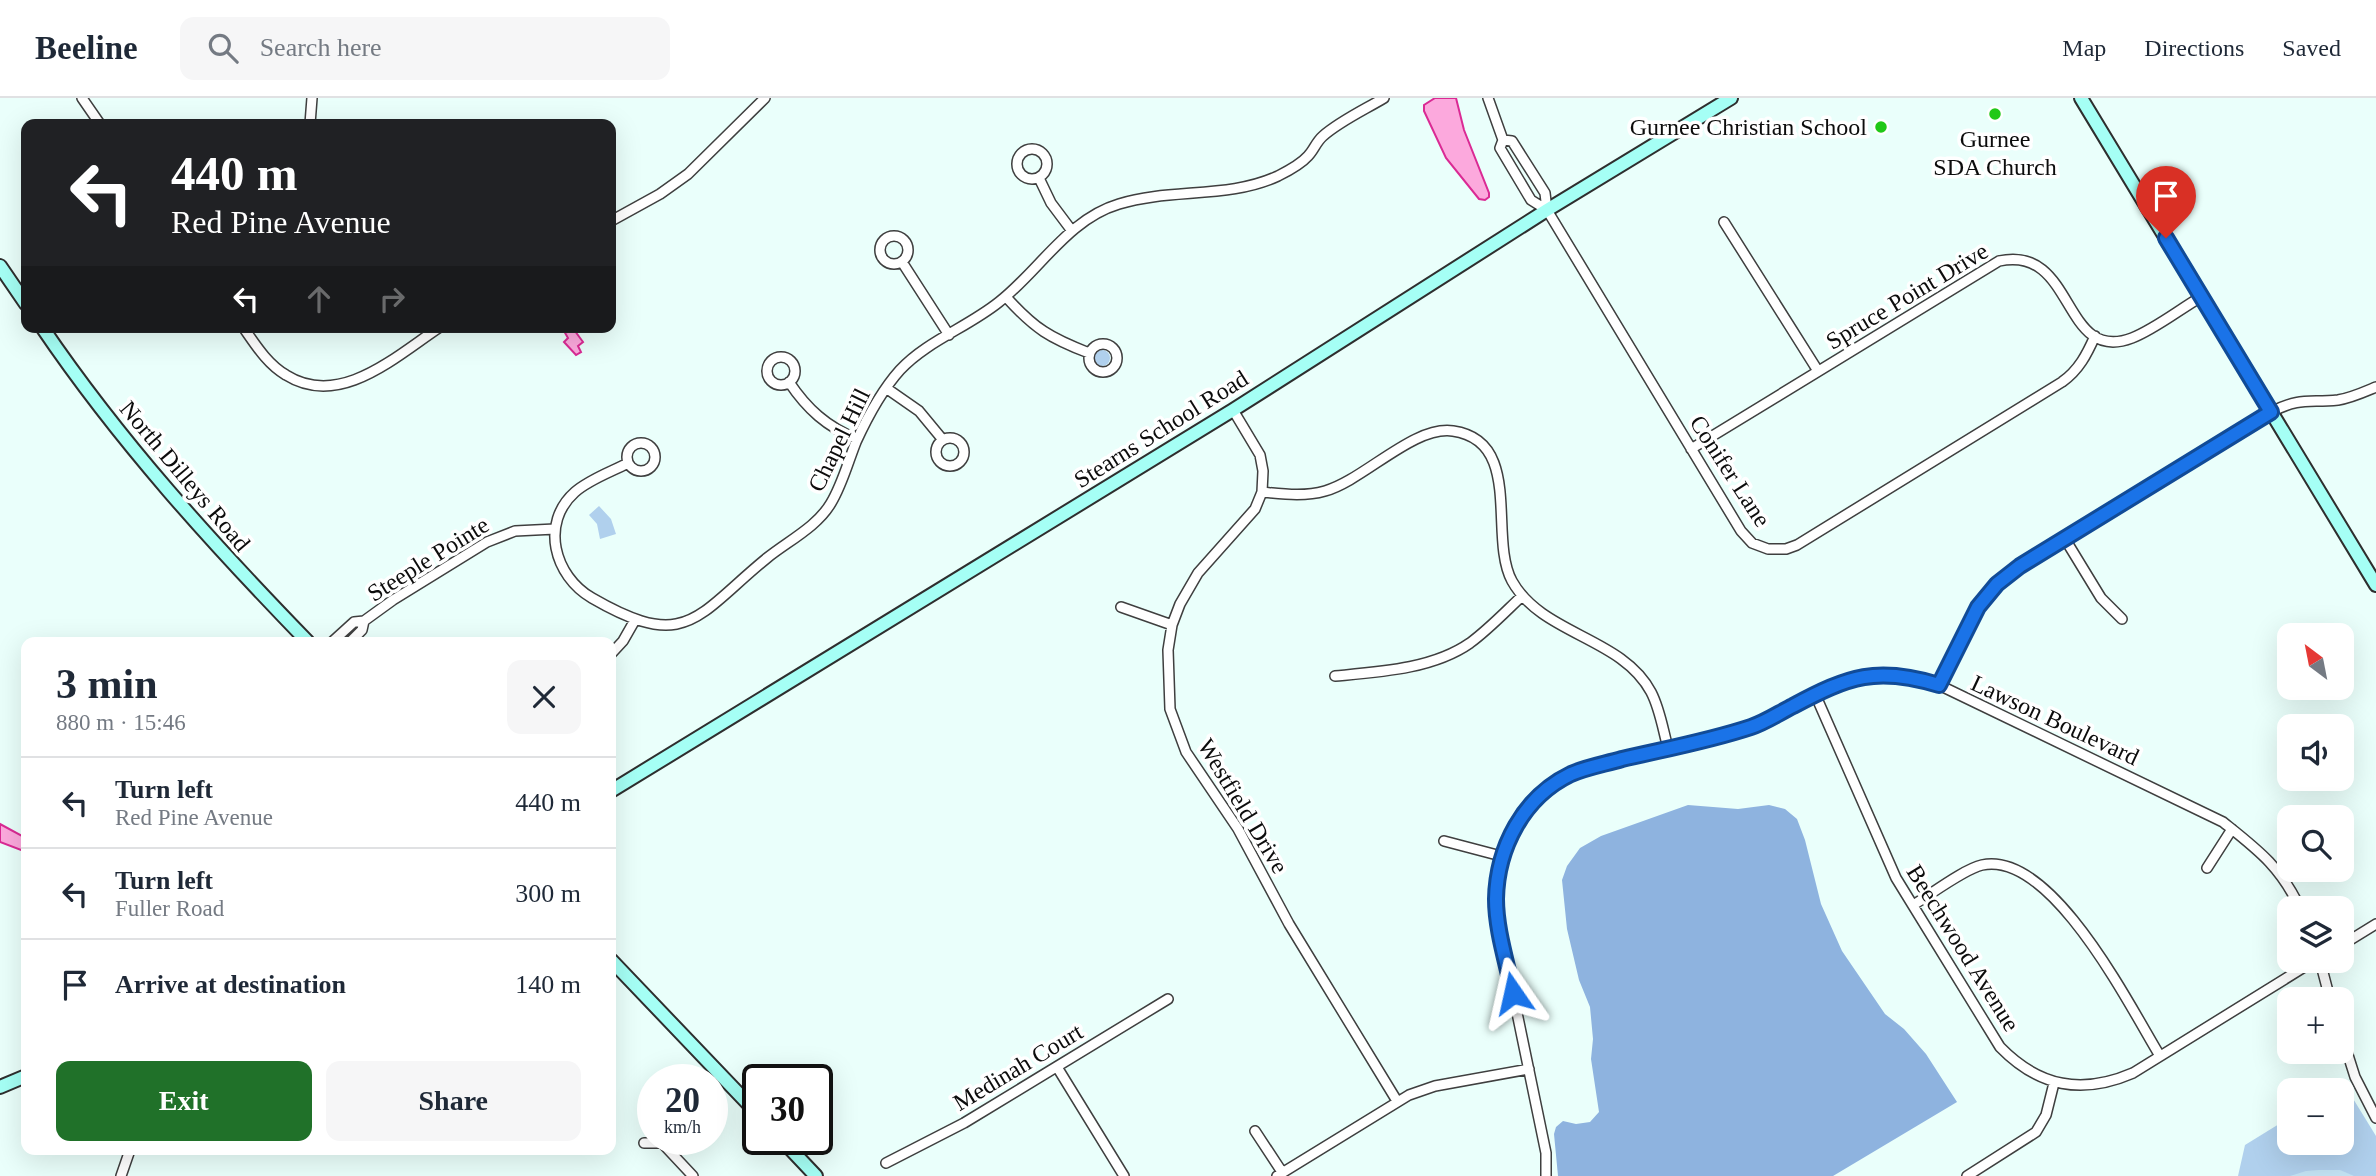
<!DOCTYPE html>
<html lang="en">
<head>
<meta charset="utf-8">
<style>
	body { margin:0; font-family:Georgia,serif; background:#f6f6f7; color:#1f2937; height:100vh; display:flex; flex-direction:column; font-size:26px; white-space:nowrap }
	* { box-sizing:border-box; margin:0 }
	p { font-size:23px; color:#747a83 }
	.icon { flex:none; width:38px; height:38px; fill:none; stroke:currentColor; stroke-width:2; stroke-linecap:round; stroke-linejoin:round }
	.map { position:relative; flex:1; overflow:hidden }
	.panel { position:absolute; left:21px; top:539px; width:595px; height:518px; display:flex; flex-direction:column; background:#fff; border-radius:14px; box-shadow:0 7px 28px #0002 }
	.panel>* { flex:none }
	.banner { position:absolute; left:21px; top:21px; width:595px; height:214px; border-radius:14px; box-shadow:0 7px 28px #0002; background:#202124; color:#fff; overflow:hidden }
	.needle { width:46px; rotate:328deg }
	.fabs { position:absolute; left:2277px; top:525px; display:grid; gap:14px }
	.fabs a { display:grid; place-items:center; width:77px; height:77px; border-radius:14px; background:#fff; box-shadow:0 7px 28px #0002; font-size:35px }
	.speed { position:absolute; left:637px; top:966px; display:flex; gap:14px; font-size:35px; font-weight:700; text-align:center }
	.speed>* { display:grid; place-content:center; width:91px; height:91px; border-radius:50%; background:#fff; box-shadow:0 7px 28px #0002; line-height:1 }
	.speed small { font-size:18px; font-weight:400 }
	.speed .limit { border:4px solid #111; border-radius:10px; background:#fff; color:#111 }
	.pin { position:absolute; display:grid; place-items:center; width:60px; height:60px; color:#fff; margin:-72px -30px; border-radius:50% 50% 50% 0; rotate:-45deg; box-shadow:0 0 7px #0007 }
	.pin .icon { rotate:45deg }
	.me { position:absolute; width:77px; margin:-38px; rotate:349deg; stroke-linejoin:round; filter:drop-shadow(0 0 5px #0008) }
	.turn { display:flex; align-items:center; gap:24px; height:147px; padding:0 35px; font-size:32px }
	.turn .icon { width:91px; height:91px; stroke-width:2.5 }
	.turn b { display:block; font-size:49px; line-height:60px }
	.lanes { display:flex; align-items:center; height:66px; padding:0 35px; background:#0003; justify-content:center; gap:35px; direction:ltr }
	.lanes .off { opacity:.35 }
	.round { display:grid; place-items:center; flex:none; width:74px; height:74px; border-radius:14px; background:#f6f6f7 }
	.summary { display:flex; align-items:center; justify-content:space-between; height:119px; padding:0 35px }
	h1 { font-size:42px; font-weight:600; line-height:52px }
	.primary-button { display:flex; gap:14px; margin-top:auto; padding:14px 35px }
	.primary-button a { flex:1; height:80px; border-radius:14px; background:#207129; color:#fff; font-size:28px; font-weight:600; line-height:80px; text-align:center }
	.primary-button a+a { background:#f6f6f7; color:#1f2937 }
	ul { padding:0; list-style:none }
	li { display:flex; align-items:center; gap:21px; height:91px; padding:0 35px; border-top:2px solid #e0e1e3 }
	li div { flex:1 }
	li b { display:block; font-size:26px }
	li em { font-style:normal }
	header { display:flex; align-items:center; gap:42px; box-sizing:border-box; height:98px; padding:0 35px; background:#fff; border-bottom:2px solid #e0e1e3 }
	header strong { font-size:33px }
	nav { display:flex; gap:38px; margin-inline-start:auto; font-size:24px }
	.search { width:490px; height:63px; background:#f6f6f7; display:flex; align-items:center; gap:18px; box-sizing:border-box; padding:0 24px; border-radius:14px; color:#747a83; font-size:26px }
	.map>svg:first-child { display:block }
</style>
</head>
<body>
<header>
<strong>Beeline</strong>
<div class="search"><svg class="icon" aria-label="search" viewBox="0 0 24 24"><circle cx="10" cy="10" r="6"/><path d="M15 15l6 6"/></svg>Search here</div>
<nav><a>Map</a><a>Directions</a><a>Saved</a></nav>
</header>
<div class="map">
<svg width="2376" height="1078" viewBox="0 0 2376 1078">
	<rect width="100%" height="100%" fill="#eafffb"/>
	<path fill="#b0d0ed" d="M1094 260a8 8 0 1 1 16 0a8 8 0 1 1-16 0Z
		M 599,408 L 611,421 L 616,436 L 600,441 L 597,426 L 589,417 Z
		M 2344,986 L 2376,1038 L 2376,1078 L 2238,1078 L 2245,1047 L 2289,1020 L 2289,1045 L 2342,1045 L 2342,992 L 2334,992 Z"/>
	<path fill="#8eb3df" d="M 1688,707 L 1738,711 L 1769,707 L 1785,711 L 1797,721 L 1805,742 L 1821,806 L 1842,853 L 1885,916 L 1904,931 L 1926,956 L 1957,1004 L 1833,1078 L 1558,1078 L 1554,1036 L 1556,1029 L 1563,1023 L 1576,1026 L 1590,1024 L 1599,1014 L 1591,961 L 1593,941 L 1590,909 L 1579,882 L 1567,831 L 1562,782 L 1567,768 L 1580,750 L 1601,738 Z"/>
	<path fill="#c3e3f3" d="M 2319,1072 L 2340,1072 L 2354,1078 L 2290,1078 L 2306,1073 Z"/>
	<path fill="#fca9dd" stroke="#da2a94" stroke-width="2" d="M 1435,0 L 1456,0 L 1464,32 L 1489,95 L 1489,99 L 1485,102 L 1479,101 L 1446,60 L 1424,13 L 1424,7 Z
		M 572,229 L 583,244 L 578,248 L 581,254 L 576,257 L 564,244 L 568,240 L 564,233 L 567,234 Z
		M 0,726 L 26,740 L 26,751 L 21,752 L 0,744 Z"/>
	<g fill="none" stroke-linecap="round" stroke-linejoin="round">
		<defs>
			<path id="street" d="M 82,0 L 100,26
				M 1488,0 L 1503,42 L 1500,50 L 1531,102 L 1547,112
				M 310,26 L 312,0
				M 1503,42 L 1512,43 L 1545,95 L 1547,112 L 1741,433 L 1752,445 L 1768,451 L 1786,451 L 1797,447 L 2062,284 C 2079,272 2087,256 2095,238
				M1017 66a15 15 0 1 1 30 0a15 15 0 1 1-30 0Z
				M 1039,80 L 1051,105 L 1072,133
				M 611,123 L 660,96 L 688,76 L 765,0
				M 1724,124 L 1818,273
				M880 152a14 14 0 1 1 28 0a14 14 0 1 1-28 0Z
				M 902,164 L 949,237
				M 1006,199 C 1035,231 1050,240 1089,255
				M 243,229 C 255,246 267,266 286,277 C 340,311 396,258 440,229
				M1089 260a14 14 0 1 1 28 0a14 14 0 1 1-28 0Z
				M767 273a14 14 0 1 1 28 0a14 14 0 1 1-28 0Z
				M 789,284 C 807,311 827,329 857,341
				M 886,290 L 919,313 L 943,342
				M 1233,312 L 1260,357 L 1263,373 L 1262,394 L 1255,411 L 1198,475 L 1180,506 L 1172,527 L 1168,552 L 1170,611 L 1186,654 L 1238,731 L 1289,826 L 1397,1003
				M936 354a14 14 0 1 1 28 0a14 14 0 1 1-28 0Z
				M627 359a14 14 0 1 1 28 0a14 14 0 1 1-28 0Z
				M 1691,351 L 1999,163 C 2076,146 2061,267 2132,240 C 2155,231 2180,211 2201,199
				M 628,365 C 611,374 590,381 575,394 C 540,425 554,478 592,500 C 687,555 696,518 767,460 C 788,443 817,429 831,405 C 842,387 848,364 856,344 C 867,320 882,292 900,272 C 927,243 968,229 999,204 C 1039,173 1068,121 1119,106 C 1170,90 1229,101 1278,78 C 1288,73 1301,66 1308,58 C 1314,52 1316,44 1323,38 C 1340,23 1364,12 1384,0
				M 1262,394 C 1283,396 1304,399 1325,393 C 1364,382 1414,327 1453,333 C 1524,343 1488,439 1512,483 C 1542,537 1622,539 1651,594 C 1660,611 1663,632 1668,650
				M 2065,441 L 2101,500 L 2122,521
				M 1121,509 L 1172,527
				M 332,544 L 354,524 L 364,523
				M 350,544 L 362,532 L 364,523 L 393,502 L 487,444 L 515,433 L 555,431
				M 611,556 L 623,543 L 635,522
				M 1335,578 C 1379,574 1433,571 1470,545 C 1489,531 1505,514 1522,498
				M 1939,587 L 1978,509 L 1997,486 L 2020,468 L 2271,314 C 2301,299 2308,305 2338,302 C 2351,300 2364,294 2376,289
				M 1815,596 L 1896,780 L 2000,949 C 2039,989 2082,997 2133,975 L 2314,863
				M 1444,743 L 1501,758
				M 2207,770 L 2232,731
				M 1913,807 C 1930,797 1964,771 1982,767 C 2052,752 2130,909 2160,958
				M 2342,847 L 2376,826
				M 2320,863 L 2330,901
				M 2342,938 L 2355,979 L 2376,1020
				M 1057,969 L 1124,1078
				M 1255,1033 L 1282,1074
				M 644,1045 L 662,1045 L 693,1078
				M 886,1065 L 964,1025 L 1168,901
				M 121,1078 L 130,1052
				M 1277,1078 L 1409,997 L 1435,988 L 1529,971
				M 1546,1078 L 1546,1055 C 1536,1007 1526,958 1516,910 C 1503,844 1481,788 1518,725 C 1530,705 1550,686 1572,676 C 1588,669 1605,666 1622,661 C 1660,652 1699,645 1736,634 C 1770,623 1798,601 1831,588 C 1867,572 1903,576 1939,587 L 2223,724 C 2258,752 2280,768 2300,810
				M 1967,1078 L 2036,1034 L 2046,1017 L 2054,985"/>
			<path id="secondary" d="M 2081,0 L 2376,487
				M 0,168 L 26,206
				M 42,229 C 120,344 212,445 308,544
				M 611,693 L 1233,312 L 1547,112 L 1731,0
				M 611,862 L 758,1016
				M 0,989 L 26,978
				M 781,1041 L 816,1078"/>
		</defs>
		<use href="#street" stroke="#3f3f3f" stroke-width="12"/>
		<use href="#secondary" stroke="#2e2e2e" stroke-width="16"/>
		<use href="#street" stroke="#fff" stroke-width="9"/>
		<use href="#secondary" stroke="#a5fff5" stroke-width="12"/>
	</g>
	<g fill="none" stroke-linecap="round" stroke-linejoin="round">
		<defs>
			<path id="route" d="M 1513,895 C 1507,865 1496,832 1496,801 C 1497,750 1523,699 1571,676 C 1587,669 1605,666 1622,661 C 1665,651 1709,643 1751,629 C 1766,624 1779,615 1793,608 C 1849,578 1877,568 1939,587 L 1978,509 L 1997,486 L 2020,468 L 2271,314 L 2166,140"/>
		</defs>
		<use href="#route" stroke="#114b97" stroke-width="18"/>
		<use href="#route" stroke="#1a73e8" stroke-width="12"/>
	</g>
	<g fill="#21c817" stroke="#fff" stroke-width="2.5">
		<circle cx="1995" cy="16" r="7"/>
		<circle cx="1881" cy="29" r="7"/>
	</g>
	<g text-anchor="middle" stroke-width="7" stroke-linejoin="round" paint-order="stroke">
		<g font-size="24" fill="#0c0c0c" stroke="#fff" text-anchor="end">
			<text x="1867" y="37">Gurnee Christian School</text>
			<text x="1995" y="49" text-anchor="middle">Gurnee<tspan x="1995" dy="28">SDA Church</tspan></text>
		</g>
		<g font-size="24" fill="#0c0c0c" stroke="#fff">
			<text transform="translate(1907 198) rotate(-31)" y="8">Spruce Point Drive</text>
			<text transform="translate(1161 331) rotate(-32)" y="8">Stearns School Road</text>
			<text transform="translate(839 342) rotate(-64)" y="8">Chapel Hill</text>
			<text transform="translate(1730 373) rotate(57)" y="8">Conifer Lane</text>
			<text transform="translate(185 378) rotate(50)" y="8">North Dilleys Road</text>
			<text transform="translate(428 461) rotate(-32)" y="8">Steeple Pointe</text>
			<text transform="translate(2055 622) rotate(25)" y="8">Lawson Boulevard</text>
			<text transform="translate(1243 708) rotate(59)" y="8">Westfield Drive</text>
			<text transform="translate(1963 850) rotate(58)" y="8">Beechwood Avenue</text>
			<text transform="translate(1018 969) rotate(-31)" y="8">Medinah Court</text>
		</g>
	</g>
</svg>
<div class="fabs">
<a><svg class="needle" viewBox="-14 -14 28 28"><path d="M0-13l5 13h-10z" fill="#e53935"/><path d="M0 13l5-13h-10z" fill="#747a83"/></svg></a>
<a><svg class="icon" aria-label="sound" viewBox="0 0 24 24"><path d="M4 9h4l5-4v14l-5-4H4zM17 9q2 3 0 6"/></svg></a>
<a><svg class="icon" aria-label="search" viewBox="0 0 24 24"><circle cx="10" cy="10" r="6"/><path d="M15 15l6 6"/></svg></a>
<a><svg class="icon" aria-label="layers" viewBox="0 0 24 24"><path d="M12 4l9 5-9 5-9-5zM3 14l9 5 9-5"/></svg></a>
<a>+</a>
<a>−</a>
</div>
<div class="speed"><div>20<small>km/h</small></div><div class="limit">30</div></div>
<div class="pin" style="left:2166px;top:140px;background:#d93025"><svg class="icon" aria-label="arrive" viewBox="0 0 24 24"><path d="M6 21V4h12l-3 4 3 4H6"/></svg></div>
<svg class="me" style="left:1513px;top:895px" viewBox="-20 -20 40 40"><path d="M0-17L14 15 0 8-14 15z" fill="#1a73e8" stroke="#fff" stroke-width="4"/></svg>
<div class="banner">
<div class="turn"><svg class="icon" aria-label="left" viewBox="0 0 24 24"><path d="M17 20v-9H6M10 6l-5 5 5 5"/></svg><div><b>440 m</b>Red Pine Avenue</div></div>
<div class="lanes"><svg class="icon" aria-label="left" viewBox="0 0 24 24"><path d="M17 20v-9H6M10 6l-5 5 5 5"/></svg><svg class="icon off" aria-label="ahead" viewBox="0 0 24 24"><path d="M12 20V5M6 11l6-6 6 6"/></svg><svg class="icon off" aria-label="right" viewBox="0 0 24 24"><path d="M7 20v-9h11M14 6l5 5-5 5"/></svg></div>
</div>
<section class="panel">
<div class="summary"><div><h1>3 min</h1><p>880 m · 15:46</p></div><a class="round"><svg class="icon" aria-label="close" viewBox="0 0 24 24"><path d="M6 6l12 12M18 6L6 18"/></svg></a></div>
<ul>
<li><svg class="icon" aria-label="left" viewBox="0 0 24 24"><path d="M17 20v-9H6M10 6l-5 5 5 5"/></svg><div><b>Turn left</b><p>Red Pine Avenue</p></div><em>440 m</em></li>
<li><svg class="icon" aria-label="left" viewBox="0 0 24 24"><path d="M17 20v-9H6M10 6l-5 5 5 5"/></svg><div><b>Turn left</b><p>Fuller Road</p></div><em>300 m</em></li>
<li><svg class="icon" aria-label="arrive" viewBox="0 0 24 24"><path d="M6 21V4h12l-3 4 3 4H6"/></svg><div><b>Arrive at destination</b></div><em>140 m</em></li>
</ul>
<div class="primary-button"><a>Exit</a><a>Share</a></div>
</section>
</div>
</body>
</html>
